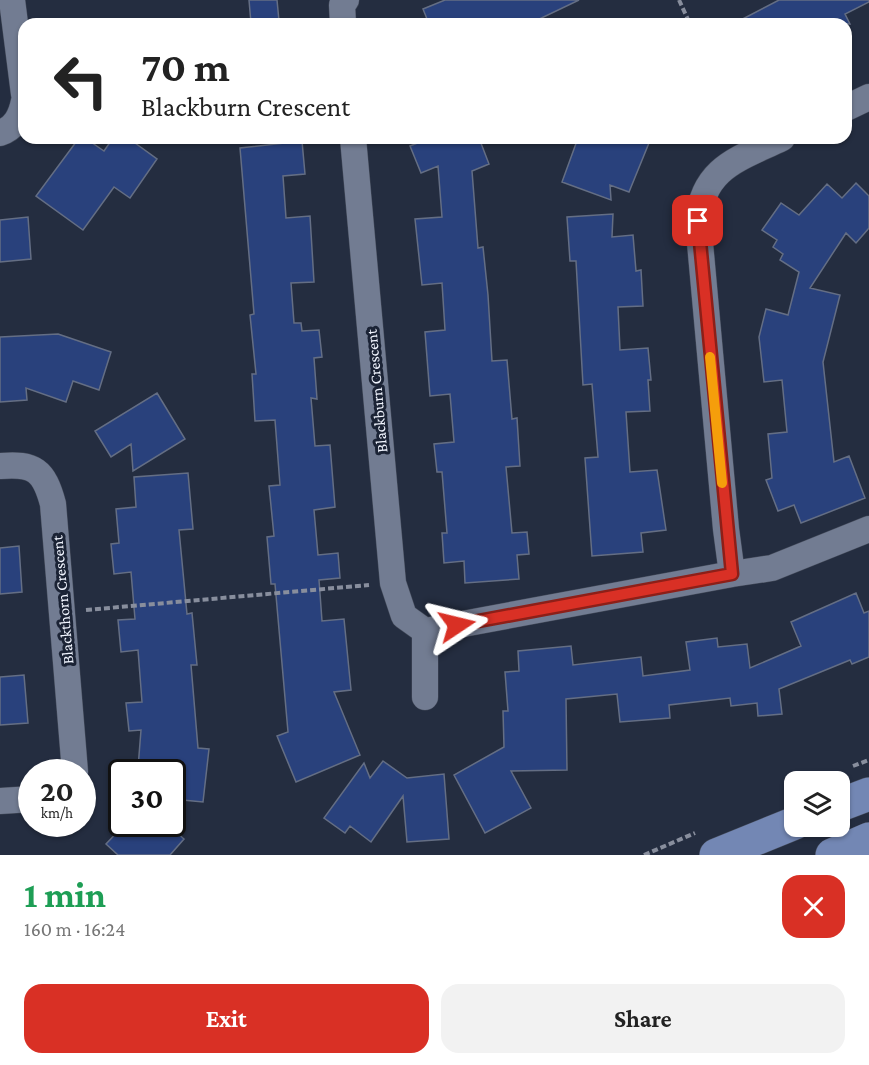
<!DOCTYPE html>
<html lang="en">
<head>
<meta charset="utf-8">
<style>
	body { margin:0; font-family:"Crimson Pro",serif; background:#f2f2f2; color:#222; height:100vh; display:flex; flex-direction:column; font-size:22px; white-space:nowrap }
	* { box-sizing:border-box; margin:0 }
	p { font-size:20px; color:#767676 }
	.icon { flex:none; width:33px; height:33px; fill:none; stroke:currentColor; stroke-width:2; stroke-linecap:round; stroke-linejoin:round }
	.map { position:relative; height:855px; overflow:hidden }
	.side { display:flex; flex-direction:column; background:#fff; flex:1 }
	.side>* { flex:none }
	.guide { position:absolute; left:18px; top:18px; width:834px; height:126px; border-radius:18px; box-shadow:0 2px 4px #0004; background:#fff; color:#222; overflow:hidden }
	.fabs { position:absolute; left:784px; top:771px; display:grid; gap:12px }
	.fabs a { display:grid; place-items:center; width:66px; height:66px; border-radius:12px; background:#fff; box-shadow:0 2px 4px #0004; font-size:30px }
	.speed { position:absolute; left:18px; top:759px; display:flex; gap:12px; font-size:30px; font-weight:700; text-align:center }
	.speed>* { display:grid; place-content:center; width:78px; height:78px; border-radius:50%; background:#fff; box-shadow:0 2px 4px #0004; line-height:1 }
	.speed small { font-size:15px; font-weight:400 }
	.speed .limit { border:3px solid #111; border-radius:9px; background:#fff; color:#111 }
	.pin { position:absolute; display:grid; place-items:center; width:51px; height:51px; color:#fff; margin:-26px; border-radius:12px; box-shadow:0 3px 9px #0006 }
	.me { position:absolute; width:66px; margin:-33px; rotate:80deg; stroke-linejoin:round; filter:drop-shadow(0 0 4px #0008) }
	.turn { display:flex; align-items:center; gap:21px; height:126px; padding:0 24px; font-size:27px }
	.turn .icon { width:78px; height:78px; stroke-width:2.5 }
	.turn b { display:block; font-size:42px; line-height:51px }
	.round { display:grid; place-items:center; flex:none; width:63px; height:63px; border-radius:18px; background:#f2f2f2 }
	.summary { display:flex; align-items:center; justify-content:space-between; height:102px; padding:0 24px }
	h1 { font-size:36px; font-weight:700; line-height:45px; color:#1e9e55 }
	.primary-button { display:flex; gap:12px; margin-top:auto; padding:12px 24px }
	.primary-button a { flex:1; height:69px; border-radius:18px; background:#d93025; color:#fff; font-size:24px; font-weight:700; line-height:69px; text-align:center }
	.primary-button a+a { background:#f2f2f2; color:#222 }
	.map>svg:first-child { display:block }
</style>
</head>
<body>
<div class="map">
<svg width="869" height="855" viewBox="0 0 869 855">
	<rect width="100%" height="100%" fill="#242d40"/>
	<path fill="#29417c" stroke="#646e84" stroke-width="1.5" d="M 249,0 L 277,0 L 279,21 L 251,23 Z
		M 445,0 L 579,0 L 529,24 L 429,24 L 423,9 Z
		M 779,0 L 869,0 L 869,2 L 845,14 L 850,24 L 733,24 Z
		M 79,138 L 85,138 L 104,151 L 113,138 L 128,138 L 157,159 L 130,198 L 114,187 L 83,230 L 36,196 Z
		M 430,138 L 479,138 L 489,164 L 472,171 L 478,248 L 483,247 L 488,295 L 492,361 L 507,360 L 512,419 L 517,418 L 520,466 L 506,467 L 512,533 L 527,532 L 529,554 L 517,555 L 519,579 L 465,583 L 464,561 L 444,563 L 442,533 L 447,533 L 442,472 L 437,472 L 434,444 L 454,442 L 450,394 L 430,396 L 425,332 L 445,330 L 442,283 L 422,285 L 415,219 L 442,217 L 438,166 L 421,173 L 410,146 Z
		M 578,138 L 651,138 L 629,192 L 610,185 L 611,200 L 562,182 Z
		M 302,141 L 305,174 L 283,176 L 286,218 L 310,216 L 314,282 L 291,283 L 294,323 L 301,323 L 302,331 L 319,330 L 322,357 L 314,358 L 317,399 L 311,398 L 315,446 L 330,445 L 335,507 L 314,510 L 318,555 L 338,553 L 340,578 L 319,580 L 322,621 L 344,619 L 351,690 L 334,692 L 360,755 L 296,782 L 277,736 L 288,732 L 275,584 L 271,584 L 267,537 L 274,536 L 269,486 L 280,485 L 275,420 L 255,421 L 252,374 L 256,374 L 250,315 L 254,314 L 240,148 Z
		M 856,183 L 869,196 L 869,228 L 856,243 L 846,233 L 810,288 L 840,295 L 823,362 L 834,462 L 849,456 L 865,498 L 801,523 L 794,505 L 778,511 L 766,480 L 772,478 L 768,434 L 787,432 L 782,380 L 764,382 L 759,337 L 766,309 L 788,315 L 799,272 L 780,260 L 783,254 L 773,247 L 777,240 L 762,230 L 781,203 L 799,215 L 827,184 L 842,198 Z
		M 613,214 L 612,237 L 633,235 L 636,271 L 641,270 L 643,306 L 618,307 L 620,350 L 648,348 L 651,380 L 648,380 L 650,411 L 626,412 L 630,472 L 657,470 L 666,530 L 641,533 L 643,552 L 592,556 L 585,458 L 598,457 L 592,384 L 583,385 L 576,261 L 570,261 L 567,217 Z
		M 28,217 L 31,259 L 0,262 L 0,220 Z
		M 58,334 L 111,352 L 99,390 L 73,381 L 66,402 L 26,388 L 27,400 L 0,402 L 0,337 Z
		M 157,393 L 185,439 L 133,471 L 131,444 L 111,457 L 95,431 Z
		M 188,473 L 193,529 L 179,530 L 187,614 L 192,613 L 197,665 L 191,665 L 198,748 L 209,749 L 203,802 L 172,799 L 172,772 L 138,768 L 141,730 L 129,731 L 126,703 L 142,702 L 138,650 L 121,652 L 118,620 L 135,619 L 131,572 L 114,574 L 111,544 L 119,543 L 116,509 L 136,507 L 134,477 Z
		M 19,546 L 22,592 L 0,594 L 0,548 Z
		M 856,593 L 864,613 L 869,611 L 869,657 L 852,664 L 850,660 L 779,689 L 782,714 L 758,716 L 757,703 L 731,706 L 730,698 L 669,705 L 670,718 L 620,722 L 617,694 L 566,699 L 567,770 L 511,771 L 531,808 L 485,833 L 454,775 L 504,747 L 503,711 L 508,711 L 505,672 L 519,671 L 518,651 L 571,646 L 573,665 L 641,657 L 643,676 L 690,670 L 686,642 L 717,638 L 718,647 L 747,644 L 750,668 L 801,646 L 791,622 Z
		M 24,675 L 28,723 L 0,725 L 0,677 Z
		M 383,761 L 407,778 L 444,774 L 449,839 L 407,842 L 403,796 L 371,842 L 350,826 L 345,833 L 324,818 L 364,763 L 370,778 Z
		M 125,824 L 167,824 L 184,839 L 170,855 L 118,855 L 106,844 Z"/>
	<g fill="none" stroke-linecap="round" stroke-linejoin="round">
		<defs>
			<path id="minor" d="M 12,0 L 24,94
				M 343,24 L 342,5 L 346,0
				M 846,108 L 869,97
				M 0,133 C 15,128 21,116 24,101
				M 353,138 L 393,583 L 404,616 L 425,631 L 732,574 L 726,529 L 698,221 C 703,167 739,159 782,138
				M 0,466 C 34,463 44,470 53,504 L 75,772
				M 732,574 L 772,568 L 869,529
				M 425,697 L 425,631
				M 0,801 L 32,799"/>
			<path id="major" d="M 840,805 L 869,794
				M 716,855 L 795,823
				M 832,855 L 869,839"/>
		</defs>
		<use href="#minor" stroke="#444b5a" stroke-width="27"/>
		<use href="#major" stroke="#444b5a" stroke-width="34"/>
		<path stroke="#888e9d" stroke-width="4" stroke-dasharray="6 3" stroke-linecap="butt" d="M 679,0 L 690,24
			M 86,610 L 369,585
			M 853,766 L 869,760
			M 817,782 L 827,777
			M 644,855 L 695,833"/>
		<use href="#minor" stroke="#727c92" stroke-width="26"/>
		<use href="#major" stroke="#7387b4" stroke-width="33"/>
	</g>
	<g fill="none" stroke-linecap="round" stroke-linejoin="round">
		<defs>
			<path id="route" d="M 457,625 L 732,574 L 698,221"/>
		</defs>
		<use href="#route" stroke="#8d1f18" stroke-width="15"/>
		<use href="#route" stroke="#d93025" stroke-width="10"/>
		<path stroke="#f59e0b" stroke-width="10" d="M 710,357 L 722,483"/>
	</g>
	<g text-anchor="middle" stroke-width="6" stroke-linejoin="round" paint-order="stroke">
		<g font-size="16" fill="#f0f4fe" stroke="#1b2335">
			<text transform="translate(376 391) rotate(-95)" y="6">Blackburn Crescent</text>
			<text transform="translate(62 600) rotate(-95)" y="6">Blackthorn Crescent</text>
		</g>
	</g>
</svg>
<div class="fabs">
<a><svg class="icon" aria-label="layers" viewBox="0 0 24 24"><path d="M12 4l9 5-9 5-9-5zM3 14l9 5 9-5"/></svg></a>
</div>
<div class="speed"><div>20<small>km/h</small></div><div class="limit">30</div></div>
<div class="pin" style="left:698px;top:221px;background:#d93025"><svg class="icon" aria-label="arrive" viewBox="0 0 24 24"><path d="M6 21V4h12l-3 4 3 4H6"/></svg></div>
<svg class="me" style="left:457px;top:625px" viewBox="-20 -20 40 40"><path d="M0-17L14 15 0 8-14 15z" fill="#d93025" stroke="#fff" stroke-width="4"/></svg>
<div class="guide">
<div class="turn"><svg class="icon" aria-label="left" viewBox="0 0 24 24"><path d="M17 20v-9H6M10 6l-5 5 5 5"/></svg><div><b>70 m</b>Blackburn Crescent</div></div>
</div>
</div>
<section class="side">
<div class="summary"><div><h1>1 min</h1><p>160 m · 16:24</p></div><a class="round" style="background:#d93025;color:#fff"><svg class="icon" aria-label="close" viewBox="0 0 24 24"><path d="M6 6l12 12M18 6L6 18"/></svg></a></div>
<div class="primary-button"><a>Exit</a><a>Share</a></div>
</section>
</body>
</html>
